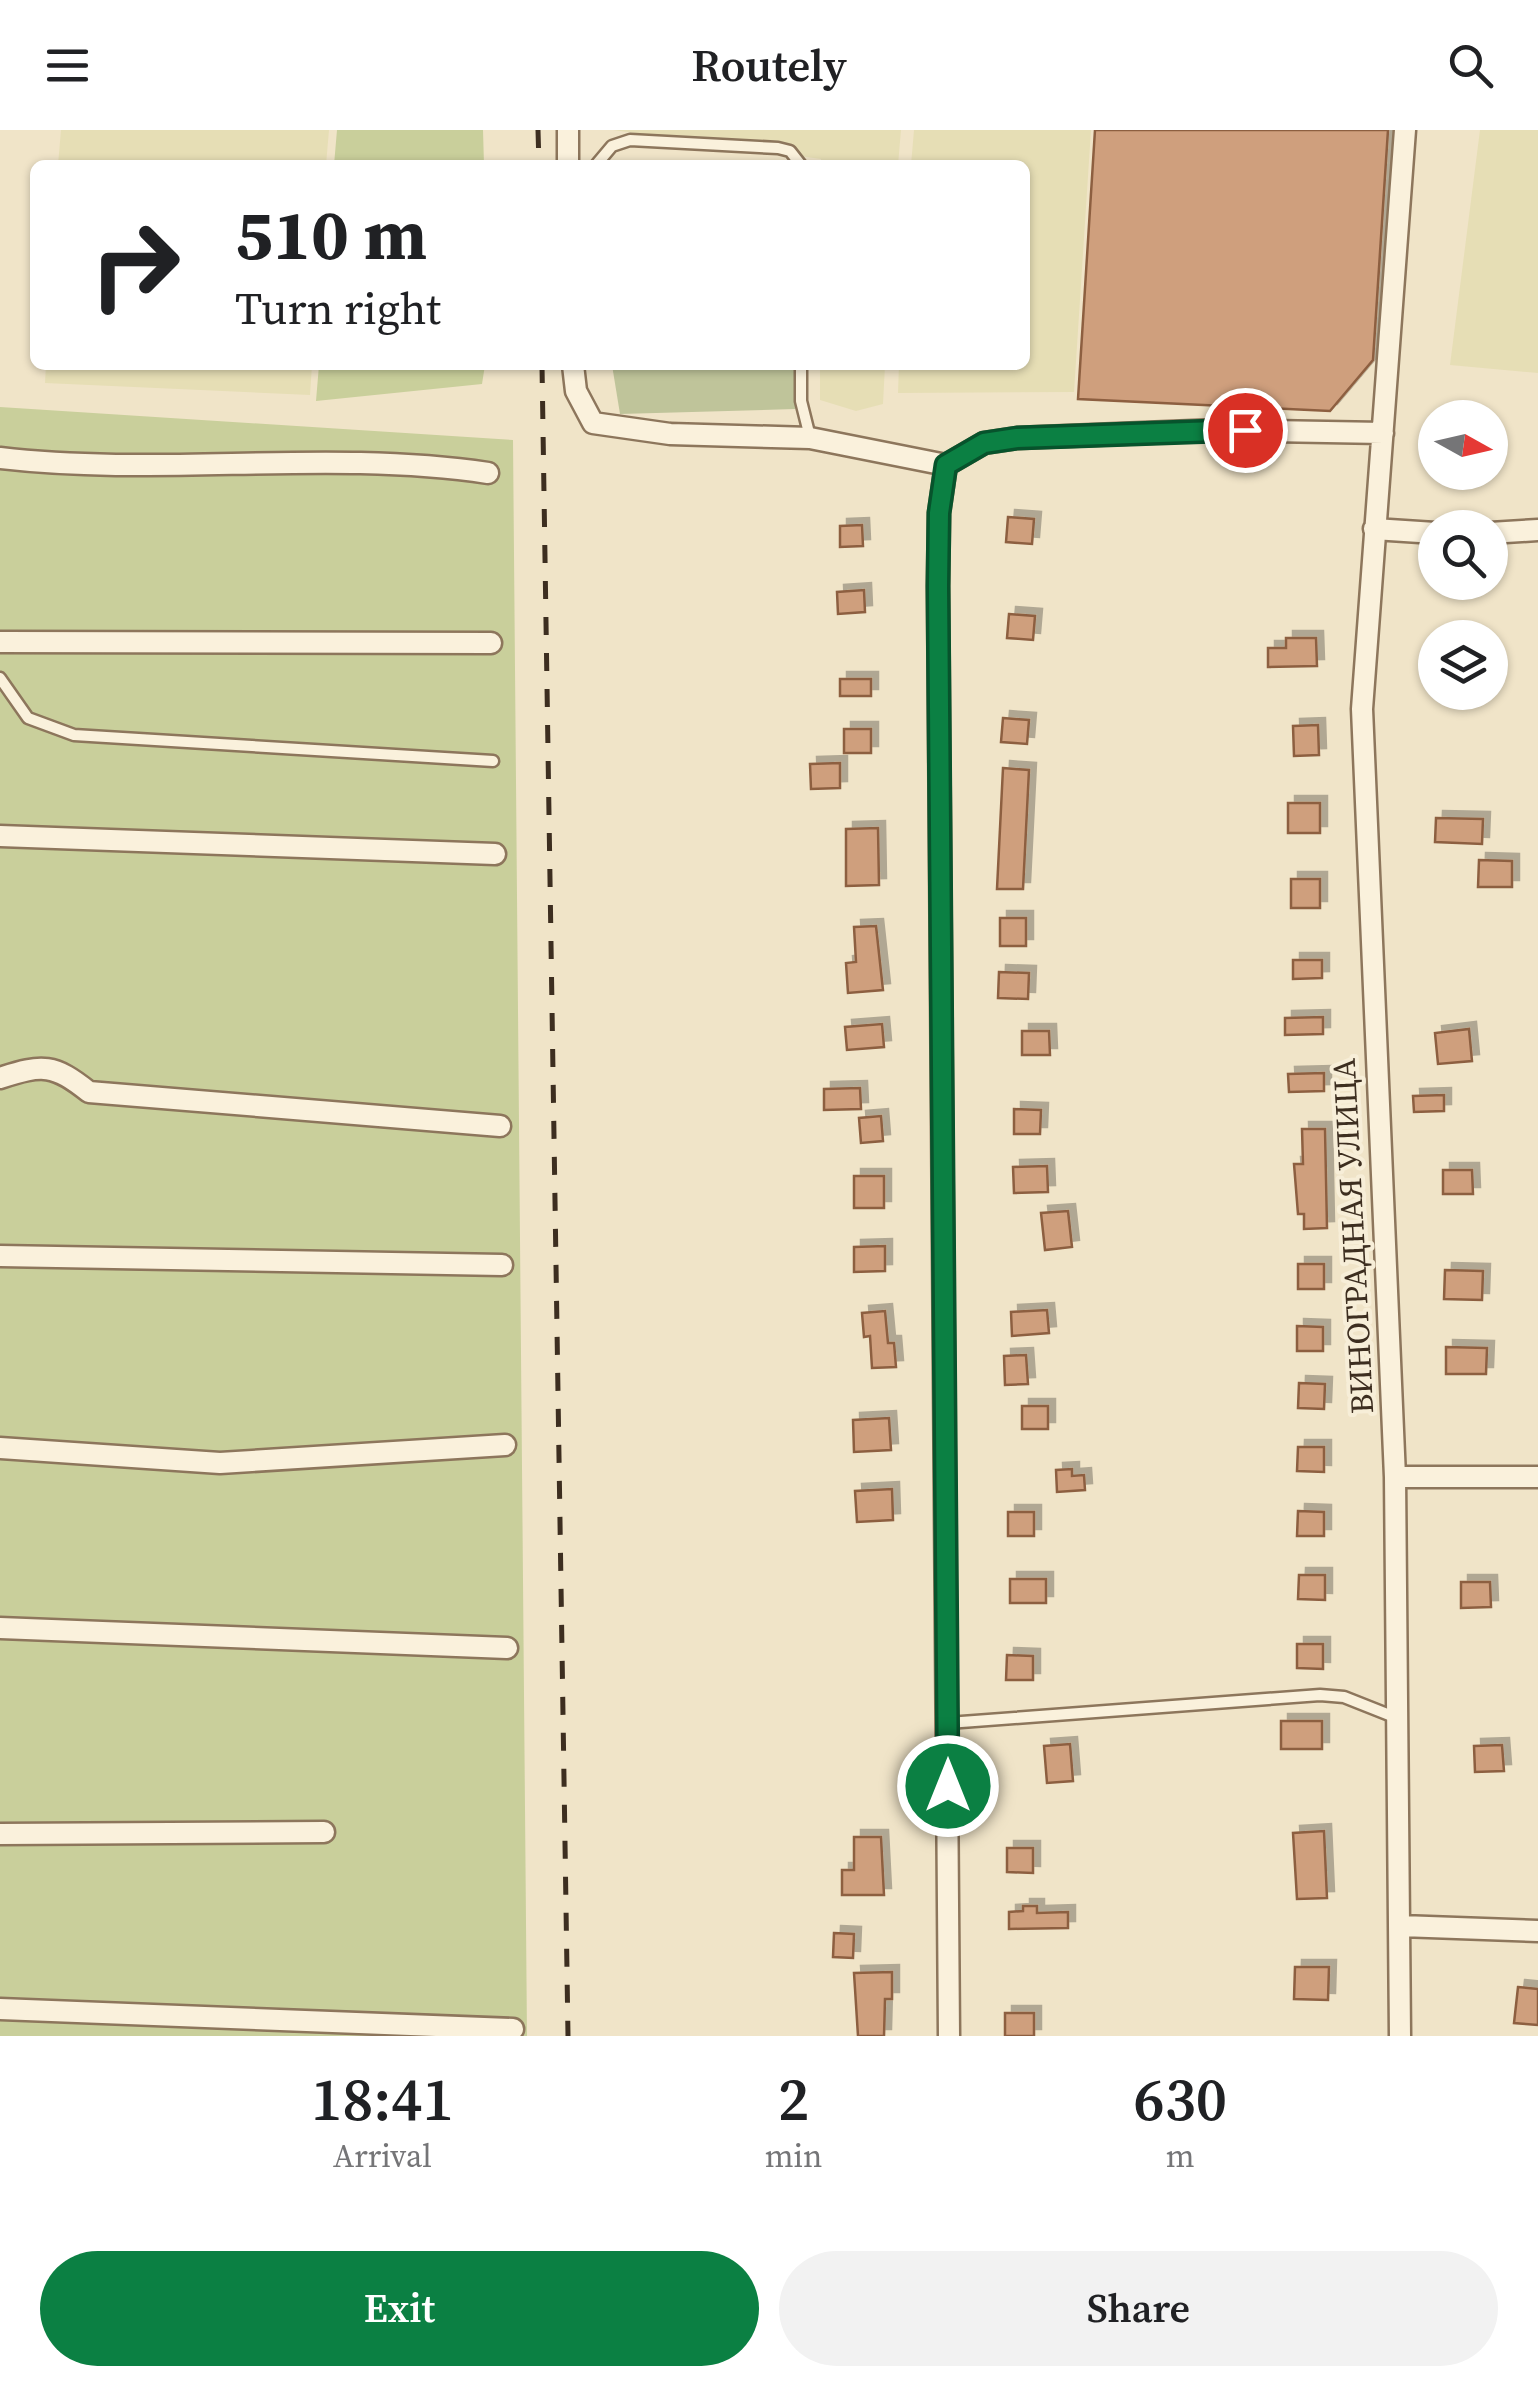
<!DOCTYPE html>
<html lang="en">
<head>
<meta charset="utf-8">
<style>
	body { margin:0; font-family:"Source Serif 4",serif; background:#f2f2f2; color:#202124; height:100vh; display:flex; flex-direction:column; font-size:38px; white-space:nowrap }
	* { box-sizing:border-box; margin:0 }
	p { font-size:32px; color:#757577 }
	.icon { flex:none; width:55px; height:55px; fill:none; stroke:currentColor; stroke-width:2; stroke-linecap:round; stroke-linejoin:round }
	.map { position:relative; height:1906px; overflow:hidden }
	.side { display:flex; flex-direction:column; background:#fff; flex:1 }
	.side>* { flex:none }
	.guide { position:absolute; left:30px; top:30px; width:1000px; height:210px; border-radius:15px; box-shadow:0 2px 8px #0004; background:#fff; color:#202124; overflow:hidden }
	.needle { width:65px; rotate:98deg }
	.tools { position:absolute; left:1418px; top:270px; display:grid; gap:20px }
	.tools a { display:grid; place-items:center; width:90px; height:90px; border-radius:50%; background:#fff; box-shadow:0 2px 8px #0004; font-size:50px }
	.pin { position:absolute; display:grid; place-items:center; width:85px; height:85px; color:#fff; margin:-42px; border:5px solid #fff; border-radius:50%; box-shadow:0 2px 10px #0007 }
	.me { position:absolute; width:110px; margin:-55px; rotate:0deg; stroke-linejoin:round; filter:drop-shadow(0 0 8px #0008) }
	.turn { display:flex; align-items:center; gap:35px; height:210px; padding:0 40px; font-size:45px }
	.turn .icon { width:130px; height:130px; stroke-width:2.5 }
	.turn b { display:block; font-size:70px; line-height:85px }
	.eta { display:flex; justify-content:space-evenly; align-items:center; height:170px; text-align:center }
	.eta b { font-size:60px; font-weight:600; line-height:70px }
	.button { display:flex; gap:20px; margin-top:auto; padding:20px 40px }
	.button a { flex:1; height:115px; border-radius:60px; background:#0b8043; color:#fff; font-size:40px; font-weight:600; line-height:115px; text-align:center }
	.button a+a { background:#f2f2f2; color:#202124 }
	header { display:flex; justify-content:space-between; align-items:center; height:130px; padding:0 40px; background:#fff; font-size:45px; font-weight:600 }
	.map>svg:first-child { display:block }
</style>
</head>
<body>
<header><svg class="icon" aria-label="menu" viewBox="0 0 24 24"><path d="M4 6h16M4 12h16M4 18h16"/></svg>Routely<svg class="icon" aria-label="search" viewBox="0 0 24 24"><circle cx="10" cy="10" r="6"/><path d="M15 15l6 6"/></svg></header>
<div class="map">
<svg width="1538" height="1906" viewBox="0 0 1538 1906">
	<defs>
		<filter id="shadow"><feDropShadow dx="7" dy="-7" stdDeviation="0" flood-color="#0004"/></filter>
	</defs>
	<rect width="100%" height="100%" fill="#f0e4c8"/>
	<path fill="#e6deb5" d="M 61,0 L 329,0 L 326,35 L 58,35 Z
		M 613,0 L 901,0 L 898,35 L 821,35 L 821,29 Z
		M 914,0 L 1091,0 L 1074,262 L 898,263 L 899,235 L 1025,235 L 1025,35 L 911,35 Z
		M 1480,0 L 1538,0 L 1538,243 L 1450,235 Z
		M 46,235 L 312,235 L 310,265 L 45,253 Z
		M 820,235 L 885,235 L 883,274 L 856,281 L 820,270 Z"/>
	<path fill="#c9cf9b" d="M 337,0 L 483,0 L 484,35 L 334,35 Z
		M 319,235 L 485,235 L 482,254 L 316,271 Z
		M 0,277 L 513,310 L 527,1906 L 0,1906 Z"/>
	<path fill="#bfc49a" d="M 612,235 L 796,235 L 795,279 L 620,284 Z"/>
	<path fill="#cf9f7d" stroke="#8d5f41" stroke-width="2.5" filter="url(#shadow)" d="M 1095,0 L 1388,0 L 1373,230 L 1330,281 L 1078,269 Z
		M 1008,387 L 1034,389 L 1032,414 L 1006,412 Z
		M 862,395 L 863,416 L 840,417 L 840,396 Z
		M 864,460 L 865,482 L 838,484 L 837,462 Z
		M 1009,484 L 1035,486 L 1033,510 L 1007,508 Z
		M 1286,508 L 1316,508 L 1317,536 L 1268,537 L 1268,518 L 1286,518 Z
		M 840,549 L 871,549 L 871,566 L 840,566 Z
		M 1003,588 L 1029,590 L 1027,614 L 1001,612 Z
		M 1318,595 L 1319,625 L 1294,626 L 1293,596 Z
		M 844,599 L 871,599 L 871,623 L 844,623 Z
		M 840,633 L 840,658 L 811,659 L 810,634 Z
		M 1003,638 L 1029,640 L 1023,759 L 997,759 Z
		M 1288,673 L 1320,673 L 1320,703 L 1288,703 Z
		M 1436,688 L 1483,689 L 1482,714 L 1435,712 Z
		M 878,698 L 879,755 L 846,756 L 846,699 Z
		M 1479,730 L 1512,731 L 1512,757 L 1478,757 Z
		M 1291,749 L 1320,749 L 1320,778 L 1291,778 Z
		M 1000,788 L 1026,788 L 1026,816 L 1000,816 Z
		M 876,796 L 883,860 L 848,863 L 846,833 L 856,832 L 854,797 Z
		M 1293,830 L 1322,830 L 1322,848 L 1293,849 Z
		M 999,842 L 1029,843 L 1028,869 L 998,868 Z
		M 1323,887 L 1323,904 L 1285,905 L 1285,888 Z
		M 882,894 L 884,917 L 847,920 L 845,897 Z
		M 1469,899 L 1472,931 L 1438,934 L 1435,903 Z
		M 1022,901 L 1049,901 L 1050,925 L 1022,925 Z
		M 1324,943 L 1324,961 L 1289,962 L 1288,944 Z
		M 860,958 L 861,979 L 824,980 L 824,959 Z
		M 1444,965 L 1444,981 L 1414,982 L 1413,966 Z
		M 1014,979 L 1041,980 L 1040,1004 L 1014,1004 Z
		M 881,986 L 883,1011 L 861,1013 L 859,988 Z
		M 1302,999 L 1325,999 L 1327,1098 L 1304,1099 L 1304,1084 L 1298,1084 L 1294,1034 L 1303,1034 Z
		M 1047,1036 L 1048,1062 L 1014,1063 L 1013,1037 Z
		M 1443,1040 L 1472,1040 L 1473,1064 L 1443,1064 Z
		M 854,1046 L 884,1046 L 884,1078 L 854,1078 Z
		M 1068,1081 L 1072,1117 L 1045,1120 L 1041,1083 Z
		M 885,1116 L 885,1141 L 854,1142 L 854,1117 Z
		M 1298,1134 L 1324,1134 L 1324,1159 L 1298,1159 Z
		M 1445,1140 L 1483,1141 L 1482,1170 L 1444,1169 Z
		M 1047,1180 L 1049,1203 L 1012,1206 L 1011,1182 Z
		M 885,1181 L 888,1213 L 894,1213 L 896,1237 L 872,1238 L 870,1206 L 864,1207 L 862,1183 Z
		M 1297,1196 L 1323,1197 L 1323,1221 L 1297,1221 Z
		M 1446,1217 L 1487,1218 L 1486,1244 L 1446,1244 Z
		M 1026,1225 L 1028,1254 L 1005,1255 L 1004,1226 Z
		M 1299,1253 L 1325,1254 L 1324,1279 L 1298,1278 Z
		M 1022,1276 L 1048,1276 L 1048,1299 L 1022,1299 Z
		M 889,1288 L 891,1320 L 854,1322 L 853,1290 Z
		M 1298,1317 L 1324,1317 L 1324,1342 L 1297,1341 Z
		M 1072,1339 L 1072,1346 L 1084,1345 L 1085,1360 L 1057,1362 L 1056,1340 Z
		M 892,1359 L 893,1390 L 857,1392 L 855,1361 Z
		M 1298,1381 L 1324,1382 L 1324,1406 L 1297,1406 Z
		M 1008,1382 L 1034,1382 L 1034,1406 L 1008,1406 Z
		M 1299,1445 L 1325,1445 L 1325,1470 L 1298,1469 Z
		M 1010,1449 L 1046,1449 L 1046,1473 L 1010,1473 Z
		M 1461,1452 L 1490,1452 L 1491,1477 L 1461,1478 Z
		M 1297,1514 L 1323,1514 L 1323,1539 L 1297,1538 Z
		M 1007,1525 L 1033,1526 L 1033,1550 L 1006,1550 Z
		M 1281,1591 L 1322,1591 L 1322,1619 L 1281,1619 Z
		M 1070,1614 L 1073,1651 L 1047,1653 L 1044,1616 Z
		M 1502,1615 L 1504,1641 L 1475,1642 L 1474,1616 Z
		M 1324,1701 L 1327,1768 L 1297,1769 L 1293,1703 Z
		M 854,1707 L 881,1707 L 884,1765 L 842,1765 L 842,1740 L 854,1740 Z
		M 1007,1718 L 1033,1718 L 1033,1743 L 1007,1742 Z
		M 1023,1776 L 1037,1776 L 1037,1783 L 1068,1782 L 1068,1798 L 1009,1799 L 1009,1782 L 1023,1781 Z
		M 834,1803 L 854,1804 L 853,1828 L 833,1827 Z
		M 1295,1837 L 1329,1837 L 1328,1870 L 1294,1869 Z
		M 892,1842 L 892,1869 L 885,1869 L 884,1906 L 858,1906 L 854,1843 Z
		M 1518,1857 L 1538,1859 L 1538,1895 L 1514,1893 Z
		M 1005,1883 L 1034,1883 L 1034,1906 L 1005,1906 Z"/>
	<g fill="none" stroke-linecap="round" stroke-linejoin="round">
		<defs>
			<path id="lane" d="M 596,35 L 612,16 L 630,10 L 778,18 L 790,21 L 801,35
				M 801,235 L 801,271 L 810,307
				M 0,548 L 28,588 L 74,605 L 493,631
				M 948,1593 L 1320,1565 L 1344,1567 L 1397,1588"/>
			<path id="street" d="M 568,0 L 568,35
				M 573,235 L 576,261 L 593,293 L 670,304 L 810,308 L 946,335 L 984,313 L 1017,308 L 1218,300 L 1383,303
				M 0,328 C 162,347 327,319 488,343
				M 946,335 L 939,383 L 938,456 L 949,1906
				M 1374,399 L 1435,403
				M 1490,403 L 1538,400
				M 0,512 L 491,513
				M 0,706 L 495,724
				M 0,948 C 43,934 54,934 89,962 L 500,996
				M 0,1126 L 502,1135
				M 0,1318 L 220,1333 L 505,1315
				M 1395,1347 L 1538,1347
				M 0,1498 L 507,1518
				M 0,1704 L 324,1702
				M 1401,1796 L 1538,1801
				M 0,1879 L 513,1899
				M 1400,1906 L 1395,1347 L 1362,579 L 1405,0"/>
		</defs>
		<use href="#lane" stroke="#8d765c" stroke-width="15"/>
		<use href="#street" stroke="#8d765c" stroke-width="25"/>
		<use href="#lane" stroke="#faf1dc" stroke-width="10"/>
		<use href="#street" stroke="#faf1dc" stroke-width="20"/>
		<path stroke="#3d2e20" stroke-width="5" stroke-dasharray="18 18" stroke-linecap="butt" d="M 538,0 L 539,35
			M 542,235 L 568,1906"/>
	</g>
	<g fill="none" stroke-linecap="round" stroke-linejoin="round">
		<defs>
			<path id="route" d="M 948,1656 L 938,456 L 939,383 L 946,335 L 984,313 L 1017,308 L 1245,300"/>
		</defs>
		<use href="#route" stroke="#07532c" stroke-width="25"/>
		<use href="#route" stroke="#0b8043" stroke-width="18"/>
	</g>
	<g text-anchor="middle" stroke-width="8" stroke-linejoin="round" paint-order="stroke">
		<g font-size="32" fill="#3d2e20" stroke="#f7eed8">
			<text transform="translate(1353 1106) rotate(-93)" y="11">ВИНОГРАДНАЯ УЛИЦА</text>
		</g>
	</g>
</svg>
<div class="tools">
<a><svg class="needle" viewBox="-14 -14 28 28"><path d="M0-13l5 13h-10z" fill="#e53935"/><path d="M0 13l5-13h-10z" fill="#757577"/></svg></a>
<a><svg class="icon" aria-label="search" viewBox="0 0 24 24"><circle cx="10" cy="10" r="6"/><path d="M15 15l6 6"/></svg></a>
<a><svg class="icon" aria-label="layers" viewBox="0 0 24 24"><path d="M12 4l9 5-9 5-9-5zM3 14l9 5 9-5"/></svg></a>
</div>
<div class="pin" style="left:1245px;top:300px;background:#d93025"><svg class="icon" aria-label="arrive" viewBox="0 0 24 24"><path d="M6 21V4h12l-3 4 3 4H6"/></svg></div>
<svg class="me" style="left:948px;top:1656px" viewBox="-20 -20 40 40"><circle r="17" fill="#0b8043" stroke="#fff" stroke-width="3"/><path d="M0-11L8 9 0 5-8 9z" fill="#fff"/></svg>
<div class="guide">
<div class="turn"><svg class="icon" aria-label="right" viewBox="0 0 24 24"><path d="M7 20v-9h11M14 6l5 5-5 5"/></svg><div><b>510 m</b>Turn right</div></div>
</div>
</div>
<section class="side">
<div class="eta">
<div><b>18:41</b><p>Arrival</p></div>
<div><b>2</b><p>min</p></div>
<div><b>630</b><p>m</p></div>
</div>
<div class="button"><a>Exit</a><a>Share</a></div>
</section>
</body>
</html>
